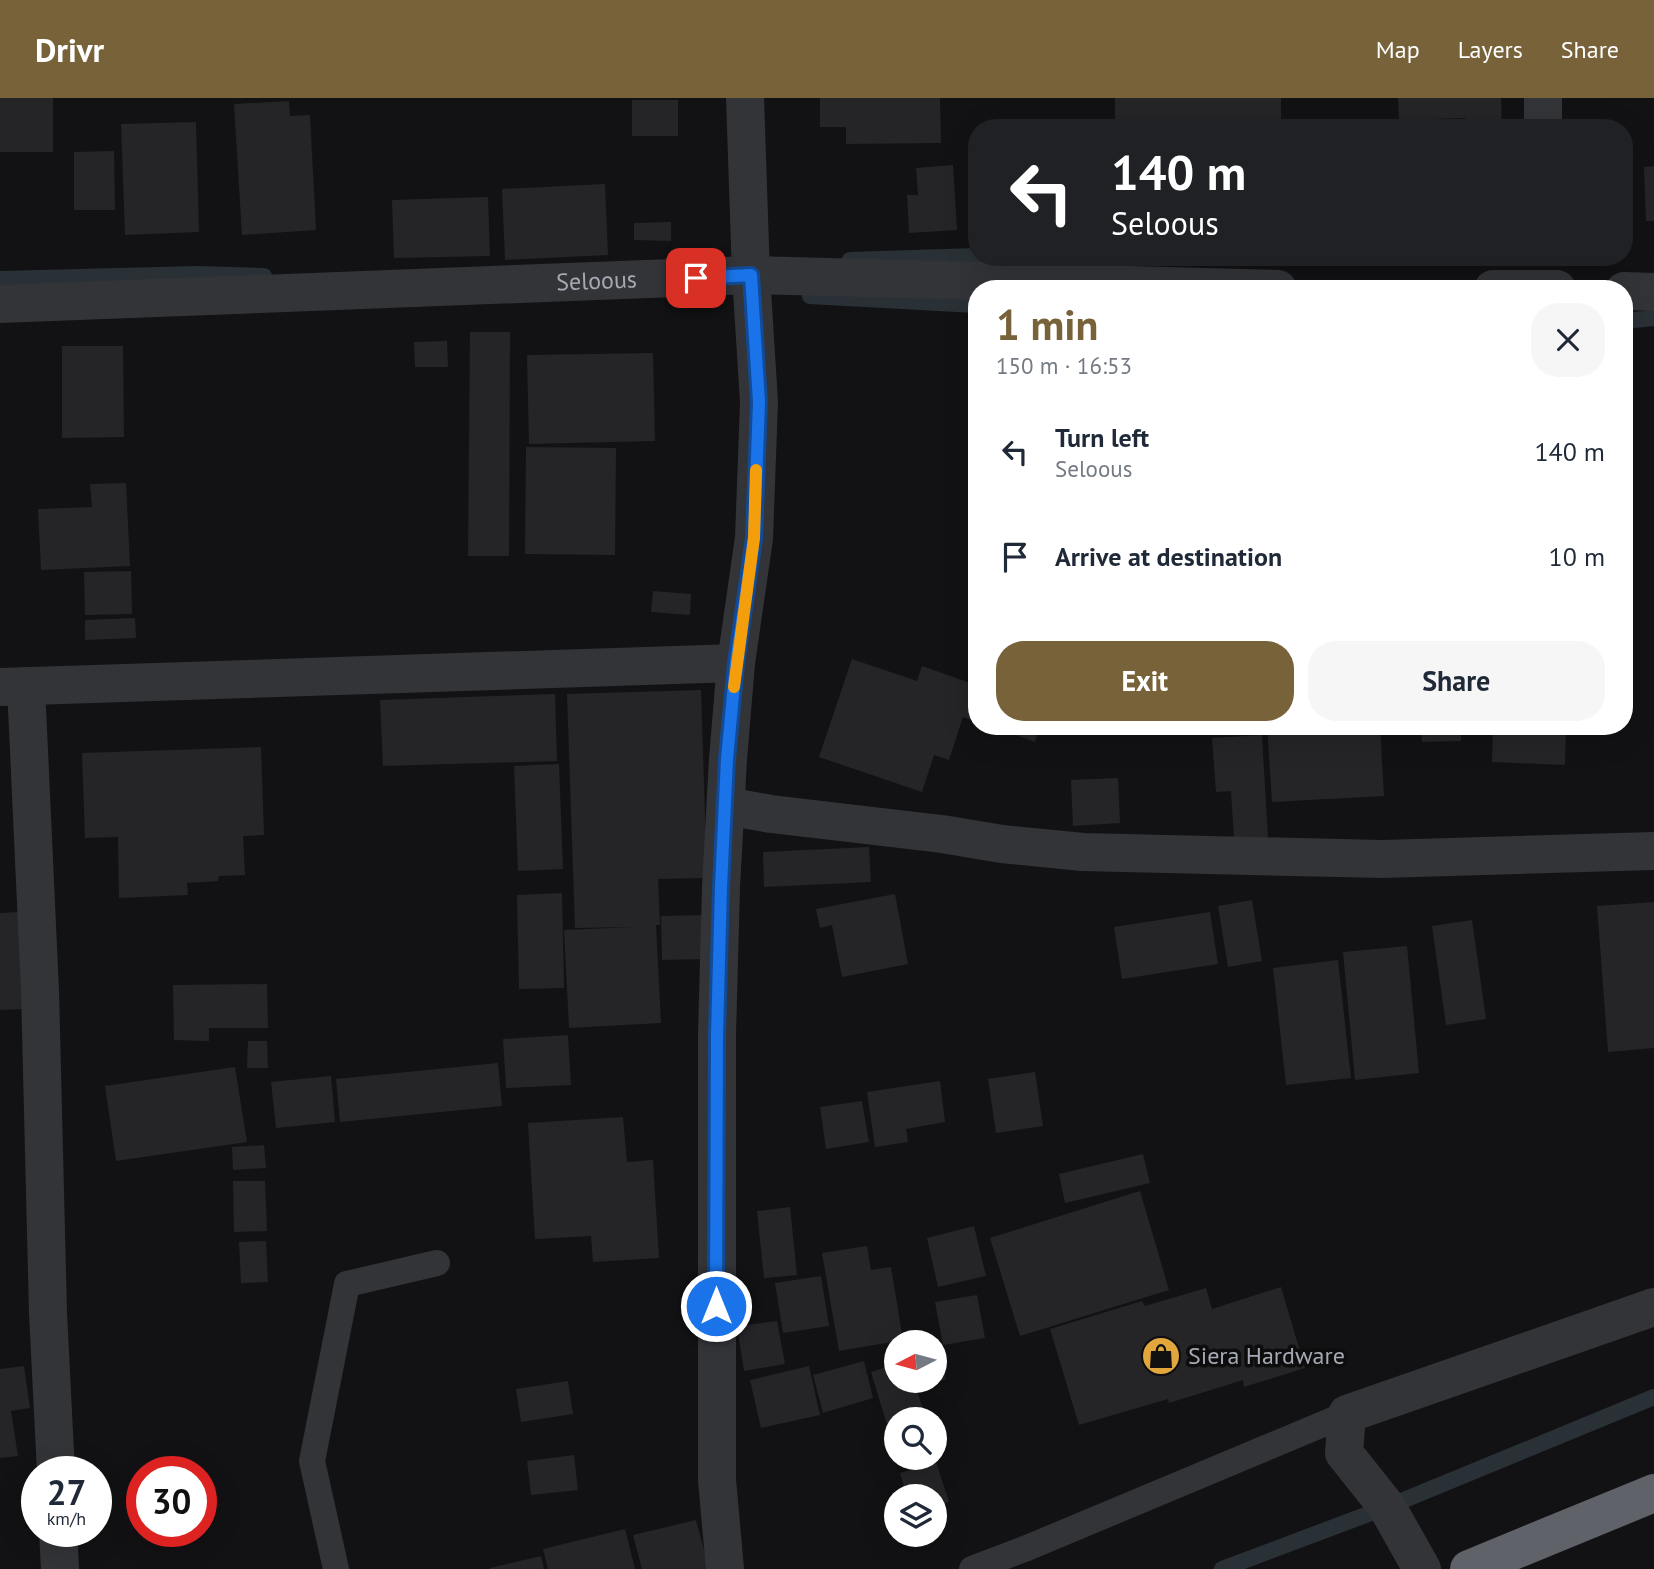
<!DOCTYPE html>
<html lang="en">
<head>
<meta charset="utf-8">
<style>
	body { margin:0; font-family:"PT Sans",sans-serif; background:#f6f6f7; color:#1f2937; height:100vh; display:flex; flex-direction:column; font-size:26px; white-space:nowrap }
	* { box-sizing:border-box; margin:0 }
	p { font-size:23px; color:#747a83 }
	.icon { flex:none; width:38px; height:38px; fill:none; stroke:currentColor; stroke-width:2; stroke-linecap:round; stroke-linejoin:round }
	.map { position:relative; flex:1; overflow:hidden }
	.details { position:absolute; left:968px; top:182px; width:665px; height:455px; display:flex; flex-direction:column; background:#fff; border-radius:28px; box-shadow:0 7px 28px #0002 }
	.details>* { flex:none }
	.banner { position:absolute; left:968px; top:21px; width:665px; height:147px; border-radius:28px; box-shadow:0 7px 28px #0002; background:#202124; color:#fff; overflow:hidden }
	.needle { width:46px; rotate:264deg }
	.controls { position:absolute; left:884px; top:1232px; display:grid; gap:14px }
	.controls a { display:grid; place-items:center; width:63px; height:63px; border-radius:50%; background:#fff; box-shadow:0 7px 28px #0002; font-size:35px }
	.speed { position:absolute; left:21px; top:1358px; display:flex; gap:14px; font-size:35px; font-weight:700; text-align:center }
	.speed>* { display:grid; place-content:center; width:91px; height:91px; border-radius:50%; background:#fff; box-shadow:0 7px 28px #0002; line-height:1 }
	.speed small { font-size:18px; font-weight:400 }
	.speed .limit { border:10px solid #d22; background:#fff; color:#111 }
	.pin { position:absolute; display:grid; place-items:center; width:60px; height:60px; color:#fff; margin:-30px; border-radius:14px; box-shadow:0 4px 10px #0006 }
	.me { position:absolute; width:77px; margin:-38px; rotate:0deg; stroke-linejoin:round; filter:drop-shadow(0 0 5px #0008) }
	.turn { display:flex; align-items:center; gap:24px; height:147px; padding:0 28px; font-size:32px }
	.turn .icon { width:91px; height:91px; stroke-width:2.5 }
	.turn b { display:block; font-size:49px; line-height:60px }
	.round { display:grid; place-items:center; flex:none; width:74px; height:74px; border-radius:28px; background:#f6f6f7 }
	.headline { display:flex; align-items:center; justify-content:space-between; height:119px; padding:0 28px }
	h1 { font-size:42px; font-weight:700; line-height:52px; color:#776239 }
	.button { display:flex; gap:14px; margin-top:auto; padding:14px 28px }
	.button a { flex:1; height:80px; border-radius:28px; background:#776239; color:#fff; font-size:28px; font-weight:700; line-height:80px; text-align:center }
	.button a+a { background:#f6f6f7; color:#1f2937 }
	ul { padding:0; list-style:none }
	li { display:flex; align-items:center; gap:21px; height:105px; padding:0 28px }
	li div { flex:1 }
	li b { display:block; font-size:26px }
	li em { font-style:normal }
	header { display:flex; align-items:center; gap:42px; box-sizing:border-box; height:98px; padding:0 35px; background:#776239; color:#fff }
	header strong { font-size:33px }
	nav { display:flex; gap:38px; margin-inline-start:auto; font-size:24px }
	.map>svg:first-child { display:block }
</style>
</head>
<body>
<header>
<strong>Drivr</strong>
<nav><a>Map</a><a>Layers</a><a>Share</a></nav>
</header>
<div class="map">
<svg width="1654" height="1471" viewBox="0 0 1654 1471">
	<rect width="100%" height="100%" fill="#121214"/>
	<g fill="none" stroke-linecap="round" stroke-linejoin="round">
		<path stroke="#2a3136" stroke-width="16" d="M 850,162 L 976,158
			M 0,181 L 198,176 L 264,178
			M 810,198 L 976,207
			M 1624,223 L 1654,220
			M 1222,1471 L 1387,1409 L 1654,1299"/>
	</g>
	<path fill="#252527" d="M 0,0 L 53,0 L 53,54 L 0,54 Z
		M 820,0 L 940,0 L 941,45 L 846,46 L 846,29 L 820,29 Z
		M 1115,0 L 1281,0 L 1281,30 L 1115,30 Z
		M 1398,0 L 1501,0 L 1502,30 L 1465,30 L 1465,20 L 1399,22 Z
		M 632,2 L 678,2 L 678,38 L 632,38 Z
		M 289,3 L 290,18 L 310,17 L 316,132 L 242,137 L 234,6 Z
		M 196,24 L 199,134 L 125,137 L 121,26 Z
		M 114,53 L 115,112 L 74,112 L 74,54 Z
		M 1624,58 L 1626,58 L 1629,98 L 1624,99 Z
		M 953,67 L 957,132 L 909,135 L 907,97 L 918,97 L 916,70 Z
		M 1654,68 L 1654,123 L 1646,123 L 1644,69 Z
		M 605,86 L 608,157 L 505,162 L 502,91 Z
		M 488,99 L 490,158 L 394,160 L 392,102 Z
		M 671,124 L 671,143 L 634,142 L 634,125 Z
		M 470,234 L 510,234 L 509,458 L 468,458 Z
		M 447,243 L 448,269 L 415,269 L 414,244 Z
		M 62,248 L 123,248 L 124,339 L 62,340 Z
		M 653,255 L 655,343 L 529,346 L 527,257 Z
		M 526,349 L 616,350 L 615,457 L 525,456 Z
		M 126,385 L 130,468 L 41,472 L 38,411 L 92,409 L 90,386 Z
		M 131,473 L 132,516 L 85,517 L 84,474 Z
		M 653,493 L 691,496 L 690,517 L 651,514 Z
		M 135,520 L 136,540 L 85,542 L 85,522 Z
		M 852,561 L 917,583 L 922,568 L 976,587 L 976,624 L 963,619 L 949,662 L 934,657 L 922,694 L 819,659 Z
		M 701,592 L 707,780 L 658,781 L 660,827 L 656,827 L 661,925 L 569,930 L 564,832 L 632,829 L 575,830 L 567,596 Z
		M 555,596 L 557,663 L 383,668 L 380,602 Z
		M 991,628 L 1040,628 L 1035,644 Z
		M 1267,628 L 1380,628 L 1384,698 L 1272,704 Z
		M 1421,628 L 1461,628 L 1461,643 L 1422,644 Z
		M 1493,628 L 1566,628 L 1565,667 L 1492,664 Z
		M 1262,637 L 1268,740 L 1234,742 L 1231,693 L 1216,694 L 1212,640 Z
		M 261,649 L 264,737 L 243,738 L 245,777 L 219,778 L 218,783 L 187,785 L 188,797 L 119,800 L 118,739 L 85,740 L 82,655 Z
		M 559,666 L 563,771 L 518,773 L 514,668 Z
		M 1118,680 L 1120,725 L 1073,728 L 1071,682 Z
		M 869,749 L 871,784 L 764,789 L 763,754 Z
		M 562,795 L 564,890 L 519,891 L 517,797 Z
		M 895,796 L 908,866 L 842,879 L 832,827 L 820,830 L 816,811 Z
		M 1252,802 L 1262,863 L 1228,869 L 1218,808 Z
		M 1654,804 L 1654,950 L 1608,954 L 1597,808 Z
		M 19,814 L 24,911 L 0,912 L 0,815 Z
		M 1210,814 L 1218,866 L 1122,881 L 1114,829 Z
		M 704,817 L 705,861 L 662,862 L 661,818 Z
		M 1472,822 L 1486,921 L 1446,927 L 1432,828 Z
		M 1407,848 L 1419,975 L 1355,982 L 1343,854 Z
		M 1338,862 L 1351,980 L 1286,987 L 1273,870 Z
		M 267,886 L 268,930 L 209,930 L 209,943 L 174,942 L 173,887 Z
		M 568,937 L 571,987 L 506,990 L 503,941 Z
		M 248,943 L 267,943 L 268,970 L 247,970 Z
		M 498,965 L 502,1008 L 340,1024 L 336,981 Z
		M 235,969 L 247,1044 L 116,1063 L 105,988 Z
		M 1035,974 L 1043,1028 L 996,1035 L 988,981 Z
		M 331,978 L 335,1024 L 276,1030 L 271,984 Z
		M 940,983 L 945,1024 L 906,1031 L 908,1044 L 875,1049 L 867,994 Z
		M 862,1003 L 869,1044 L 826,1051 L 820,1009 Z
		M 623,1019 L 627,1064 L 653,1062 L 659,1160 L 593,1164 L 591,1138 L 535,1141 L 528,1025 Z
		M 264,1047 L 266,1070 L 233,1072 L 232,1049 Z
		M 1143,1056 L 1150,1085 L 1065,1105 L 1059,1076 Z
		M 233,1083 L 265,1083 L 267,1133 L 234,1134 Z
		M 1140,1093 L 1169,1192 L 1020,1238 L 990,1140 Z
		M 790,1109 L 797,1177 L 764,1180 L 757,1113 Z
		M 974,1128 L 986,1178 L 938,1189 L 927,1140 Z
		M 266,1143 L 268,1184 L 241,1185 L 239,1144 Z
		M 867,1148 L 871,1172 L 891,1169 L 903,1242 L 839,1253 L 822,1155 Z
		M 821,1178 L 829,1228 L 783,1235 L 775,1185 Z
		M 1281,1189 L 1305,1270 L 1244,1289 L 1243,1282 L 1169,1305 L 1168,1301 L 1079,1327 L 1050,1231 L 1142,1203 L 1145,1208 L 1206,1190 L 1212,1211 Z
		M 977,1197 L 985,1240 L 943,1247 L 935,1204 Z
		M 777,1223 L 785,1266 L 744,1273 L 737,1228 Z
		M 939,1259 L 946,1281 L 920,1289 L 918,1283 L 934,1283 L 934,1261 Z
		M 864,1263 L 873,1300 L 823,1315 L 813,1277 Z
		M 896,1266 L 896,1283 L 914,1283 L 926,1321 L 896,1321 L 895,1353 L 871,1274 Z
		M 24,1268 L 30,1310 L 11,1313 L 18,1358 L 0,1360 L 0,1271 Z
		M 809,1268 L 820,1317 L 761,1330 L 750,1282 Z
		M 568,1283 L 573,1316 L 521,1324 L 516,1291 Z
		M 574,1357 L 578,1392 L 531,1397 L 527,1363 Z
		M 897,1360 L 919,1360 L 899,1366 Z
		M 936,1364 L 949,1404 L 934,1409 L 934,1398 L 907,1398 L 900,1375 Z
		M 696,1422 L 709,1471 L 642,1471 L 633,1437 Z
		M 625,1431 L 635,1471 L 548,1471 L 543,1451 Z
		M 541,1458 L 544,1471 L 490,1471 L 490,1470 Z"/>
	<g fill="none" stroke-linecap="round" stroke-linejoin="round">
		<path stroke="#333438" stroke-width="26" d="M 336,1471 L 312,1363 L 347,1186 L 437,1165
			M 972,1471 L 1027,1450 L 1347,1316"/>
		<g stroke="#333438" stroke-width="38">
			<path d="M 1543,30 L 1543,0"/>
			<path d="M 1493,191 L 1557,191"/>
			<path d="M 1624,193 L 1654,194"/>
			<path id="s1" d="M 0,206 L 751,177 L 1278,191"/>
			<path d="M 26,588 L 40,892 L 48,1215 L 56,1374"/>
			<path d="M 0,589 L 736,565"/>
			<path d="M 726,708 L 771,716 L 942,736 L 1002,746 L 1083,754 L 1382,761 L 1654,753"/>
			<path d="M 58,1433 L 60,1471"/>
			<path d="M 725,1471 L 717,1382 L 717,937 L 721,789 L 728,661 L 736,565 L 754,440 L 759,304 L 751,177 L 745,0"/>
			<path d="M 1422,1471 L 1387,1409 L 1344,1355 L 1347,1316 L 1654,1209"/>
		</g>
		<path stroke="#606269" stroke-width="38" d="M 1469,1471 L 1654,1395"/>
	</g>
	<g fill="none" stroke-linecap="round" stroke-linejoin="round">
		<defs>
			<path id="route" d="M 696,180 L 751,177 L 759,304 L 754,440 L 736,565 L 727,661 L 721,789 L 717,937 L 716,1208"/>
		</defs>
		<use href="#route" stroke="#114b97" stroke-width="18"/>
		<use href="#route" stroke="#1a73e8" stroke-width="12"/>
		<path stroke="#f59e0b" stroke-width="12" d="M 734,589 L 754,440 L 756,372"/>
	</g>
	<defs>
		<symbol id="shop-disc" viewBox="-11 -11 22 22"><circle r="9.5" fill="#e2a73c" stroke="#0d0d0e"/><path d="M-5-2.5h2.3a2.7 3.5 0 0 1 5.4 0H5L5.5 6h-11ZM-1.5-2.5h3a1.5 2.3 0 0 0-3 0Z" fill="#111"/></symbol>
	</defs>
	<g fill-rule="evenodd">
		<use href="#shop-disc" x="1139" y="1236" width="44" height="44"/>
	</g>
	<g text-anchor="middle" stroke-width="7" stroke-linejoin="round" paint-order="stroke">
		<g font-size="24" fill="#a5a9b3" stroke="#0d0d0e">
			<text dy="8" stroke="none"><textPath href="#s1" startOffset="597">Seloous</textPath></text>
		</g>
		<g font-size="24" fill="#a5a9b3" stroke="#0d0d0e" text-anchor="start">
			<text x="1188" y="1266">Siera Hardware</text>
		</g>
	</g>
</svg>
<div class="controls">
<a><svg class="needle" viewBox="-14 -14 28 28"><path d="M0-13l5 13h-10z" fill="#e53935"/><path d="M0 13l5-13h-10z" fill="#747a83"/></svg></a>
<a><svg class="icon" aria-label="search" viewBox="0 0 24 24"><circle cx="10" cy="10" r="6"/><path d="M15 15l6 6"/></svg></a>
<a><svg class="icon" aria-label="layers" viewBox="0 0 24 24"><path d="M12 4l9 5-9 5-9-5zM3 14l9 5 9-5"/></svg></a>
</div>
<div class="speed"><div>27<small>km/h</small></div><div class="limit">30</div></div>
<div class="pin" style="left:696px;top:180px;background:#d93025"><svg class="icon" aria-label="arrive" viewBox="0 0 24 24"><path d="M6 21V4h12l-3 4 3 4H6"/></svg></div>
<svg class="me" style="left:716px;top:1208px" viewBox="-20 -20 40 40"><circle r="17" fill="#1a73e8" stroke="#fff" stroke-width="3"/><path d="M0-11L8 9 0 5-8 9z" fill="#fff"/></svg>
<div class="banner">
<div class="turn"><svg class="icon" aria-label="left" viewBox="0 0 24 24"><path d="M17 20v-9H6M10 6l-5 5 5 5"/></svg><div><b>140 m</b>Seloous</div></div>
</div>
<section class="details">
<div class="headline"><div><h1>1 min</h1><p>150 m · 16:53</p></div><a class="round"><svg class="icon" aria-label="close" viewBox="0 0 24 24"><path d="M6 6l12 12M18 6L6 18"/></svg></a></div>
<ul>
<li><svg class="icon" aria-label="left" viewBox="0 0 24 24"><path d="M17 20v-9H6M10 6l-5 5 5 5"/></svg><div><b>Turn left</b><p>Seloous</p></div><em>140 m</em></li>
<li><svg class="icon" aria-label="arrive" viewBox="0 0 24 24"><path d="M6 21V4h12l-3 4 3 4H6"/></svg><div><b>Arrive at destination</b></div><em>10 m</em></li>
</ul>
<div class="button"><a>Exit</a><a>Share</a></div>
</section>
</div>
</body>
</html>
